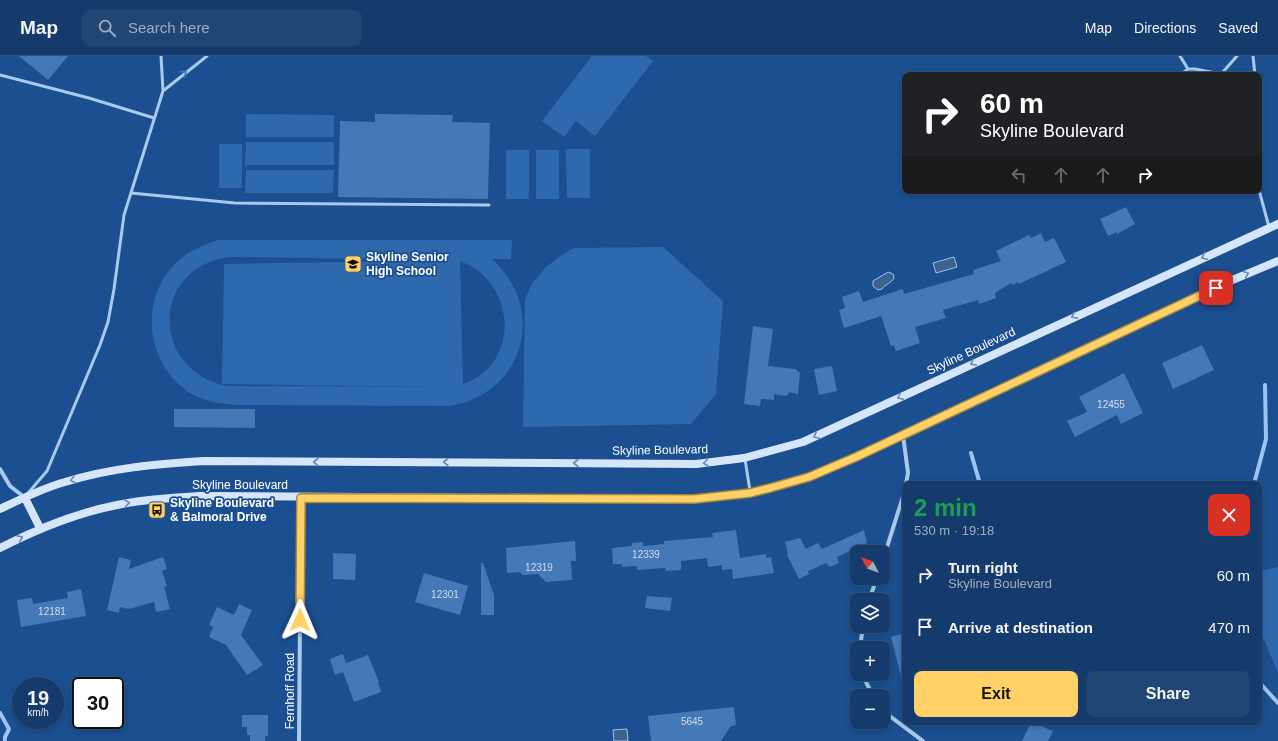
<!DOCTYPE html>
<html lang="en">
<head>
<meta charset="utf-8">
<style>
	body { margin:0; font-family:Arial,sans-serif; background:#214673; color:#f1f3f6; height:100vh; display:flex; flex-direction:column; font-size:15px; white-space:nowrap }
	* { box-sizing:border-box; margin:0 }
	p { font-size:13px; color:#9dadc1 }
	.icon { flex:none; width:22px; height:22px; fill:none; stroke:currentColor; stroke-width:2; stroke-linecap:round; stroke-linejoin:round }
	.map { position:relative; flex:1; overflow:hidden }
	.drawer { position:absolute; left:902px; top:425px; width:360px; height:244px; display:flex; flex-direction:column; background:#143b6b; border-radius:8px; box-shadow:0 2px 6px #0003,0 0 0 1px #33557e }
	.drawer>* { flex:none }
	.top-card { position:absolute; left:902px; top:16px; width:360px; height:122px; border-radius:8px; box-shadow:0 2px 6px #0003,0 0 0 1px #33557e; background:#202124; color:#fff; overflow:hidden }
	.needle { width:26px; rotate:311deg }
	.controls { position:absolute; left:850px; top:489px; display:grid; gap:8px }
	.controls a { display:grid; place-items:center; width:40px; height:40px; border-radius:8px; background:#143b6b; box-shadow:0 2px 6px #0003,0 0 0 1px #33557e; font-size:20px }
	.speed { position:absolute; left:12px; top:621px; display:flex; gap:8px; font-size:20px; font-weight:700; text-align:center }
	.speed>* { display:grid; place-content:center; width:52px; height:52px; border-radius:50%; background:#143b6b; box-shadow:0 2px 6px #0003,0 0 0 1px #33557e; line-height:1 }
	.speed small { font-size:10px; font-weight:400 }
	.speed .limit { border:2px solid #111; border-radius:6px; background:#fff; color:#111 }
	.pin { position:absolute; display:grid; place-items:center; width:34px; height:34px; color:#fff; margin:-17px; border-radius:8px; box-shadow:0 2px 6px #0006 }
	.me { position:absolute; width:44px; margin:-22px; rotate:1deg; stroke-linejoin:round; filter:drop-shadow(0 0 3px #0008) }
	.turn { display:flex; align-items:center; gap:14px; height:84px; padding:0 12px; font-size:18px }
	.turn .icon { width:52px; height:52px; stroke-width:2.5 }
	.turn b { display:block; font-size:28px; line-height:34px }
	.lanes { display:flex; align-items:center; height:38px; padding:0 12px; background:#0003; justify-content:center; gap:20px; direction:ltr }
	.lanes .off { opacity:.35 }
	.round { display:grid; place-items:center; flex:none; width:42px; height:42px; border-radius:8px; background:#214673 }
	.overview { display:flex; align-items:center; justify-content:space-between; height:68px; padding:0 12px }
	h1 { font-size:24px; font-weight:600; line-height:30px; color:#1e9e55 }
	.button { display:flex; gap:8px; margin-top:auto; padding:8px 12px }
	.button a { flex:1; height:46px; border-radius:8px; background:#ffd166; color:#111; font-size:16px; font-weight:600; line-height:46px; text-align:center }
	.button a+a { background:#214673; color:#f1f3f6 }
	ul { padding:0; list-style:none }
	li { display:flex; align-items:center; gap:12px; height:52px; padding:0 12px }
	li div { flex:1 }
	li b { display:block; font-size:15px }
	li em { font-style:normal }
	header { display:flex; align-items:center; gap:24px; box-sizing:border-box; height:56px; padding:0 20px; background:#143b6b; border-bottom:1px solid #33557e }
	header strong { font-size:19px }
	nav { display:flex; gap:22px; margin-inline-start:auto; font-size:14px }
	.search { width:280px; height:36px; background:#214673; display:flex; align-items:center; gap:10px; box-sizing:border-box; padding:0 14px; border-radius:8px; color:#9dadc1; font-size:15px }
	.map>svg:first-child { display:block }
</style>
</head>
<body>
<header>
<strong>Map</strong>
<div class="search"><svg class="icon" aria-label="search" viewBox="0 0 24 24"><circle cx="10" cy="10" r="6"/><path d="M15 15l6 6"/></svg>Search here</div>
<nav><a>Map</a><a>Directions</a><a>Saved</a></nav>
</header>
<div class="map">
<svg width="1278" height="685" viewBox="0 0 1278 685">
	<rect width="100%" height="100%" fill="#1b4f8f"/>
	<path fill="#2e69ad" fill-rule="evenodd" d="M 592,0 L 646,0 L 653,5 L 595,80 L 576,65 L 564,81 L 542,65 Z
		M 246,58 L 334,59 L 334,81 L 246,81 Z
		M 246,86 L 334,86 L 334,109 L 245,109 Z
		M 219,88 L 242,88 L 242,132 L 219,132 Z
		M 566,93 L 590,93 L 590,142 L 567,142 Z
		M 506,94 L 529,94 L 529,143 L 506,143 Z
		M 536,94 L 559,94 L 559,143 L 536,143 Z
		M 246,114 L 334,114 L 333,137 L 245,137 Z
		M 218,184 L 512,184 L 511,203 L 492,203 C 548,254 524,338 449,350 L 241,349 C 226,348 210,347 196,340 C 145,314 136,241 180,203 C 191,194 204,189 218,184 ZM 229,201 L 454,204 L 224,208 L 222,328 L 450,331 L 227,330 C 150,314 150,212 229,201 ZM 460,205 C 516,225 522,308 463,328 Z
		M 663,191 L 723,245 L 716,338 L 691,368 L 523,371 L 525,244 L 532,227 L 545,212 L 560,200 L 574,192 Z
		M 1278,511 L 1278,617 L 1259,572 L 1259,515 Z"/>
	<path fill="#3c6290" stroke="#9cc4f0" d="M 954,201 L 957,211 L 936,217 L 933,207 Z
		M 888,216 L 893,218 L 894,222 C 892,227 885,228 882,233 L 878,234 L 873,230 L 873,225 Z
		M 627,673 L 628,685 L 614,685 L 613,674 Z"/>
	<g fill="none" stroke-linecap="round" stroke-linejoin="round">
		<path stroke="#9cc4f0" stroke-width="4" d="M 971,397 L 980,428
			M 1254,428 L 1266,383 L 1265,329
			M 1259,626 L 1278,647
			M 0,657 L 9,673 L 5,681 L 5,685"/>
	</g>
	<path fill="#4478b7" d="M 19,0 L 68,0 L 48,24 Z
		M 375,58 L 453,59 L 452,66 L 490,67 L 488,143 L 338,141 L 340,65 L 375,66 Z
		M 1126,151 L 1135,168 L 1117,178 L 1117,176 L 1108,180 L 1100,163 Z
		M 1041,177 L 1045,186 L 1054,182 L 1066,206 L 1019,228 L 1018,226 L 1013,229 L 1011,227 L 995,237 L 996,242 L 979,248 L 978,244 L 943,254 L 946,262 L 915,271 L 920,287 L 896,295 L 894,289 L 891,290 L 881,260 L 844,272 L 839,254 L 845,252 L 842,241 L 859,235 L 863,246 L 903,233 L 904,238 L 974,218 L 973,214 L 1001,205 L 996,195 L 1029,179 L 1031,182 Z
		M 753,270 L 773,273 L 768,310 L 795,313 L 800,317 L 798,338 L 789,336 L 788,339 L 785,340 L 774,338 L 774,344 L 761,343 L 760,350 L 744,348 Z
		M 1202,289 L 1214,314 L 1173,333 L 1162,307 Z
		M 832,310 L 837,335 L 819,339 L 814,313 Z
		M 1124,317 L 1143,357 L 1121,368 L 1117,359 L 1075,381 L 1067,365 L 1087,356 L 1079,341 Z
		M 174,353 L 255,353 L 255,372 L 174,371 Z
		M 736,474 L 740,502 L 766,498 L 766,502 L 771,501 L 774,517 L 733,523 L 732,513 L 722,514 L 722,509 L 708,511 L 707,502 L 681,505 L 681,514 L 666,515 L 665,512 L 637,514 L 637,510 L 622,511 L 622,508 L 613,508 L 612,492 L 632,490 L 632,487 L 643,486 L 643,490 L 664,488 L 664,485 L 713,481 L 712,477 Z
		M 864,474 L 867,487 L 837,501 L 839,507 L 830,511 L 826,507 L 808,515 L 809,518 L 799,523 L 787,499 L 788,498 L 785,486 L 800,482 L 806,493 L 818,487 L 822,493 Z
		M 575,485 L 576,505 L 571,505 L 572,524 L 546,526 L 538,518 L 523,519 L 519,516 L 507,517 L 506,492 Z
		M 333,497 L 356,498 L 355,524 L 333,523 Z
		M 119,501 L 131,504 L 129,513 L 163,501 L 167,513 L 162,515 L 167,530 L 164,531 L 170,553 L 156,556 L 154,546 L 129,553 L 120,551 L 119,557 L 107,554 Z
		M 481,507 L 483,507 L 494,539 L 494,559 L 481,559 Z
		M 424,517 L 468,530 L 460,559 L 415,546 Z
		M 81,533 L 86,560 L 21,571 L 17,544 L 32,542 L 33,548 L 68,542 L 67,536 Z
		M 647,540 L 672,542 L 670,555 L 645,552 Z
		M 239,548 L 252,554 L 241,579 L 263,609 L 247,619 L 226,589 L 209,581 L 213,571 L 209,569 L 217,551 L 234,559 Z
		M 905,577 L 905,620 L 901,620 L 891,581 Z
		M 343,598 L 346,607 L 368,599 L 379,626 L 378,626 L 381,636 L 354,646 L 343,616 L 335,619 L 330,603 Z
		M 734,651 L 736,669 L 731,670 L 721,685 L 651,685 L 648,660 Z
		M 242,659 L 268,659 L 268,680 L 265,680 L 265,685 L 250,685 L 250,679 L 247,679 L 247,671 L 242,671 Z
		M 1031,666 L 1053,675 L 1048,685 L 1022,685 Z"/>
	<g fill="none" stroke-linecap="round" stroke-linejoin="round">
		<path stroke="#a9c9ee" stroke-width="3" d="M 1180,0 L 1188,13
			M 1253,0 L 1255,19
			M 1222,17 L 1237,0
			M 0,19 L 89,42 L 154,62
			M 1180,19 L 1188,13 L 1195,13 L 1226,19
			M 163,35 L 207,0
			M 1259,134 L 1269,171
			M 131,137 L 235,147 L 489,149
			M 745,403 L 750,435
			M 29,436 L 47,415 L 100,289 L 108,266 L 114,233 L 124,159 L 163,35 L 161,0"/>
		<path stroke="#a9c9ee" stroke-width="4" d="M 903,379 L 908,417 L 906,428
			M 0,413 L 10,430 L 24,441
			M 883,504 L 905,434
			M 869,544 L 877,522
			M 860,592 L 863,570
			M 862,618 L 873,640
			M 883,655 L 923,685
			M 299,685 L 301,442"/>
		<path stroke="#d6e6fa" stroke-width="8" d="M 25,442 L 40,472
			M 0,453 C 21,443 43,432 65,426 C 110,412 156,408 203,405 L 696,408 L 744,402 L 803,386 L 1278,168
			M 0,492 C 37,473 76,457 117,449 C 144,443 172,442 199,440 L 694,443 L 750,437 L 770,432 L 809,421 L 856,401 L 1230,225 L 1278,205"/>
	</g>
	<defs><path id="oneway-chevron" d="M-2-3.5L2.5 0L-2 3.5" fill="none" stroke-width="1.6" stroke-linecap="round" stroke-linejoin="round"/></defs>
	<use stroke="#4674ac" href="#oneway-chevron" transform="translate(184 17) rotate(-40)"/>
	<g stroke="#668bba">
		<use href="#oneway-chevron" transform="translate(1204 201) rotate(155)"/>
		<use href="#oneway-chevron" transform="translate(1246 218) rotate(-23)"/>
		<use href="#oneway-chevron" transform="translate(1074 260) rotate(155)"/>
		<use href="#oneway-chevron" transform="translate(973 307) rotate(155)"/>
		<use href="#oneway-chevron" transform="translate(900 341) rotate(155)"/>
		<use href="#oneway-chevron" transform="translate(816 380) rotate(155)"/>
		<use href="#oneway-chevron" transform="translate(316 406) rotate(-180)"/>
		<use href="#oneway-chevron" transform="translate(446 406) rotate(-180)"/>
		<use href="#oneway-chevron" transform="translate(576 407) rotate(-180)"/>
		<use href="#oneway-chevron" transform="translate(706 407) rotate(173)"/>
		<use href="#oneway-chevron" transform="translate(73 424) rotate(166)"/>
		<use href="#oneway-chevron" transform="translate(127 447) rotate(-8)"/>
		<use href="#oneway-chevron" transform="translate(20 482) rotate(-26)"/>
	</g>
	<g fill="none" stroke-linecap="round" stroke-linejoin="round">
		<defs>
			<path id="route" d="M 300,564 L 301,442 L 694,443 L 750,437 L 770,432 L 809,421 L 856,401 L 1216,232"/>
		</defs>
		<use href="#route" stroke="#a68842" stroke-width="10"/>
		<use href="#route" stroke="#ffd166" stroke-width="7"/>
	</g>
	<defs>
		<symbol id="school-square" viewBox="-11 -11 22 22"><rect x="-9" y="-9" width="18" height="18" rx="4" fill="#ffd166" stroke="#1b4f8f"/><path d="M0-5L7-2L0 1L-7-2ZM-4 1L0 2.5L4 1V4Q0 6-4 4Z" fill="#111"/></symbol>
		<symbol id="bus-square" viewBox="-11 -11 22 22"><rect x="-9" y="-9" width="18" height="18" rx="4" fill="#ffd166" stroke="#1b4f8f"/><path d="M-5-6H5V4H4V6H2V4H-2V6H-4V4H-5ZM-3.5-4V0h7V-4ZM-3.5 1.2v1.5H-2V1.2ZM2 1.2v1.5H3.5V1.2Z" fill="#111"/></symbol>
	</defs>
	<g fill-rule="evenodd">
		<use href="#school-square" x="343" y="198" width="20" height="20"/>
		<use href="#bus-square" x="147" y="444" width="20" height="20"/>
	</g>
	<g text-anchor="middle" stroke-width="3.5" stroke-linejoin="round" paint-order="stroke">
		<g font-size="10" fill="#d0dded">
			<text x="1111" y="352">12455</text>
			<text x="646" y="502">12339</text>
			<text x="539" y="515">12319</text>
			<text x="445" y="542">12301</text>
			<text x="52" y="559">12181</text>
			<text x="692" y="669">5645</text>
		</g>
		<g font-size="12" font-weight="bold" fill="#fff" stroke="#1b4f8f" text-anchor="start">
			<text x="366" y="205">Skyline Senior<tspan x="366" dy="14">High School</tspan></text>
			<text x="170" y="451">Skyline Boulevard<tspan x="170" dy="14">&amp; Balmoral Drive</tspan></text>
		</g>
		<g font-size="12" fill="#fff" stroke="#1b4f8f">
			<text transform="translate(971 295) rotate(-25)" y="4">Skyline Boulevard</text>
			<text transform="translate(660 394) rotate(-1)" y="4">Skyline Boulevard</text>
			<text x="240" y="433">Skyline Boulevard</text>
			<text transform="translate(290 635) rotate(-90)" y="4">Fernhoff Road</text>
		</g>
	</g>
</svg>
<div class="controls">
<a><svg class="needle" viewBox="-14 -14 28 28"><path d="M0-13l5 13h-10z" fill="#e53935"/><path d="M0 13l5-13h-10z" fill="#9dadc1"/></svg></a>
<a><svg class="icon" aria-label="layers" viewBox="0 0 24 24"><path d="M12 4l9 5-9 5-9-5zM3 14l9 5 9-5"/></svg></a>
<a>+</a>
<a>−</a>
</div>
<div class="speed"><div>19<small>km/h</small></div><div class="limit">30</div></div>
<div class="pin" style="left:1216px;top:232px;background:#d93025"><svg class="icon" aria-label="arrive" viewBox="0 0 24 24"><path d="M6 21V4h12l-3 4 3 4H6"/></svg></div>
<svg class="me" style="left:300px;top:564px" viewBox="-20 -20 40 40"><path d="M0-17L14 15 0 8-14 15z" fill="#ffd166" stroke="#fff" stroke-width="4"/></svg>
<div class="top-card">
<div class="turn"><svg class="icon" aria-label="right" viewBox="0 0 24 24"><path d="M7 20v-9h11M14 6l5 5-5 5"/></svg><div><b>60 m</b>Skyline Boulevard</div></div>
<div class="lanes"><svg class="icon off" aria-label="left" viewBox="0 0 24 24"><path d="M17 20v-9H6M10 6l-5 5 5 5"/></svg><svg class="icon off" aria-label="ahead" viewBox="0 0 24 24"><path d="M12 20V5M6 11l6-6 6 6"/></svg><svg class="icon off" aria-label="ahead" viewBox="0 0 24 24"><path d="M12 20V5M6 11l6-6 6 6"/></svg><svg class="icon" aria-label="right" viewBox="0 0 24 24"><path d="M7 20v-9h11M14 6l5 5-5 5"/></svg></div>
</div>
<section class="drawer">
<div class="overview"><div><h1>2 min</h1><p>530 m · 19:18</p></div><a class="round" style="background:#d93025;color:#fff"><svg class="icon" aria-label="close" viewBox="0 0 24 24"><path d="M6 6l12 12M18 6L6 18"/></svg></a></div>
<ul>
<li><svg class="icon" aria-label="right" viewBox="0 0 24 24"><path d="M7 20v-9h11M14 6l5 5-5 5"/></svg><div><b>Turn right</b><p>Skyline Boulevard</p></div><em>60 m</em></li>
<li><svg class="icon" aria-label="arrive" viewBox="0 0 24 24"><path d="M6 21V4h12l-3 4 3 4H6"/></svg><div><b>Arrive at destination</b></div><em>470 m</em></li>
</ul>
<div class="button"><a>Exit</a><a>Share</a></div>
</section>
</div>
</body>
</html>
